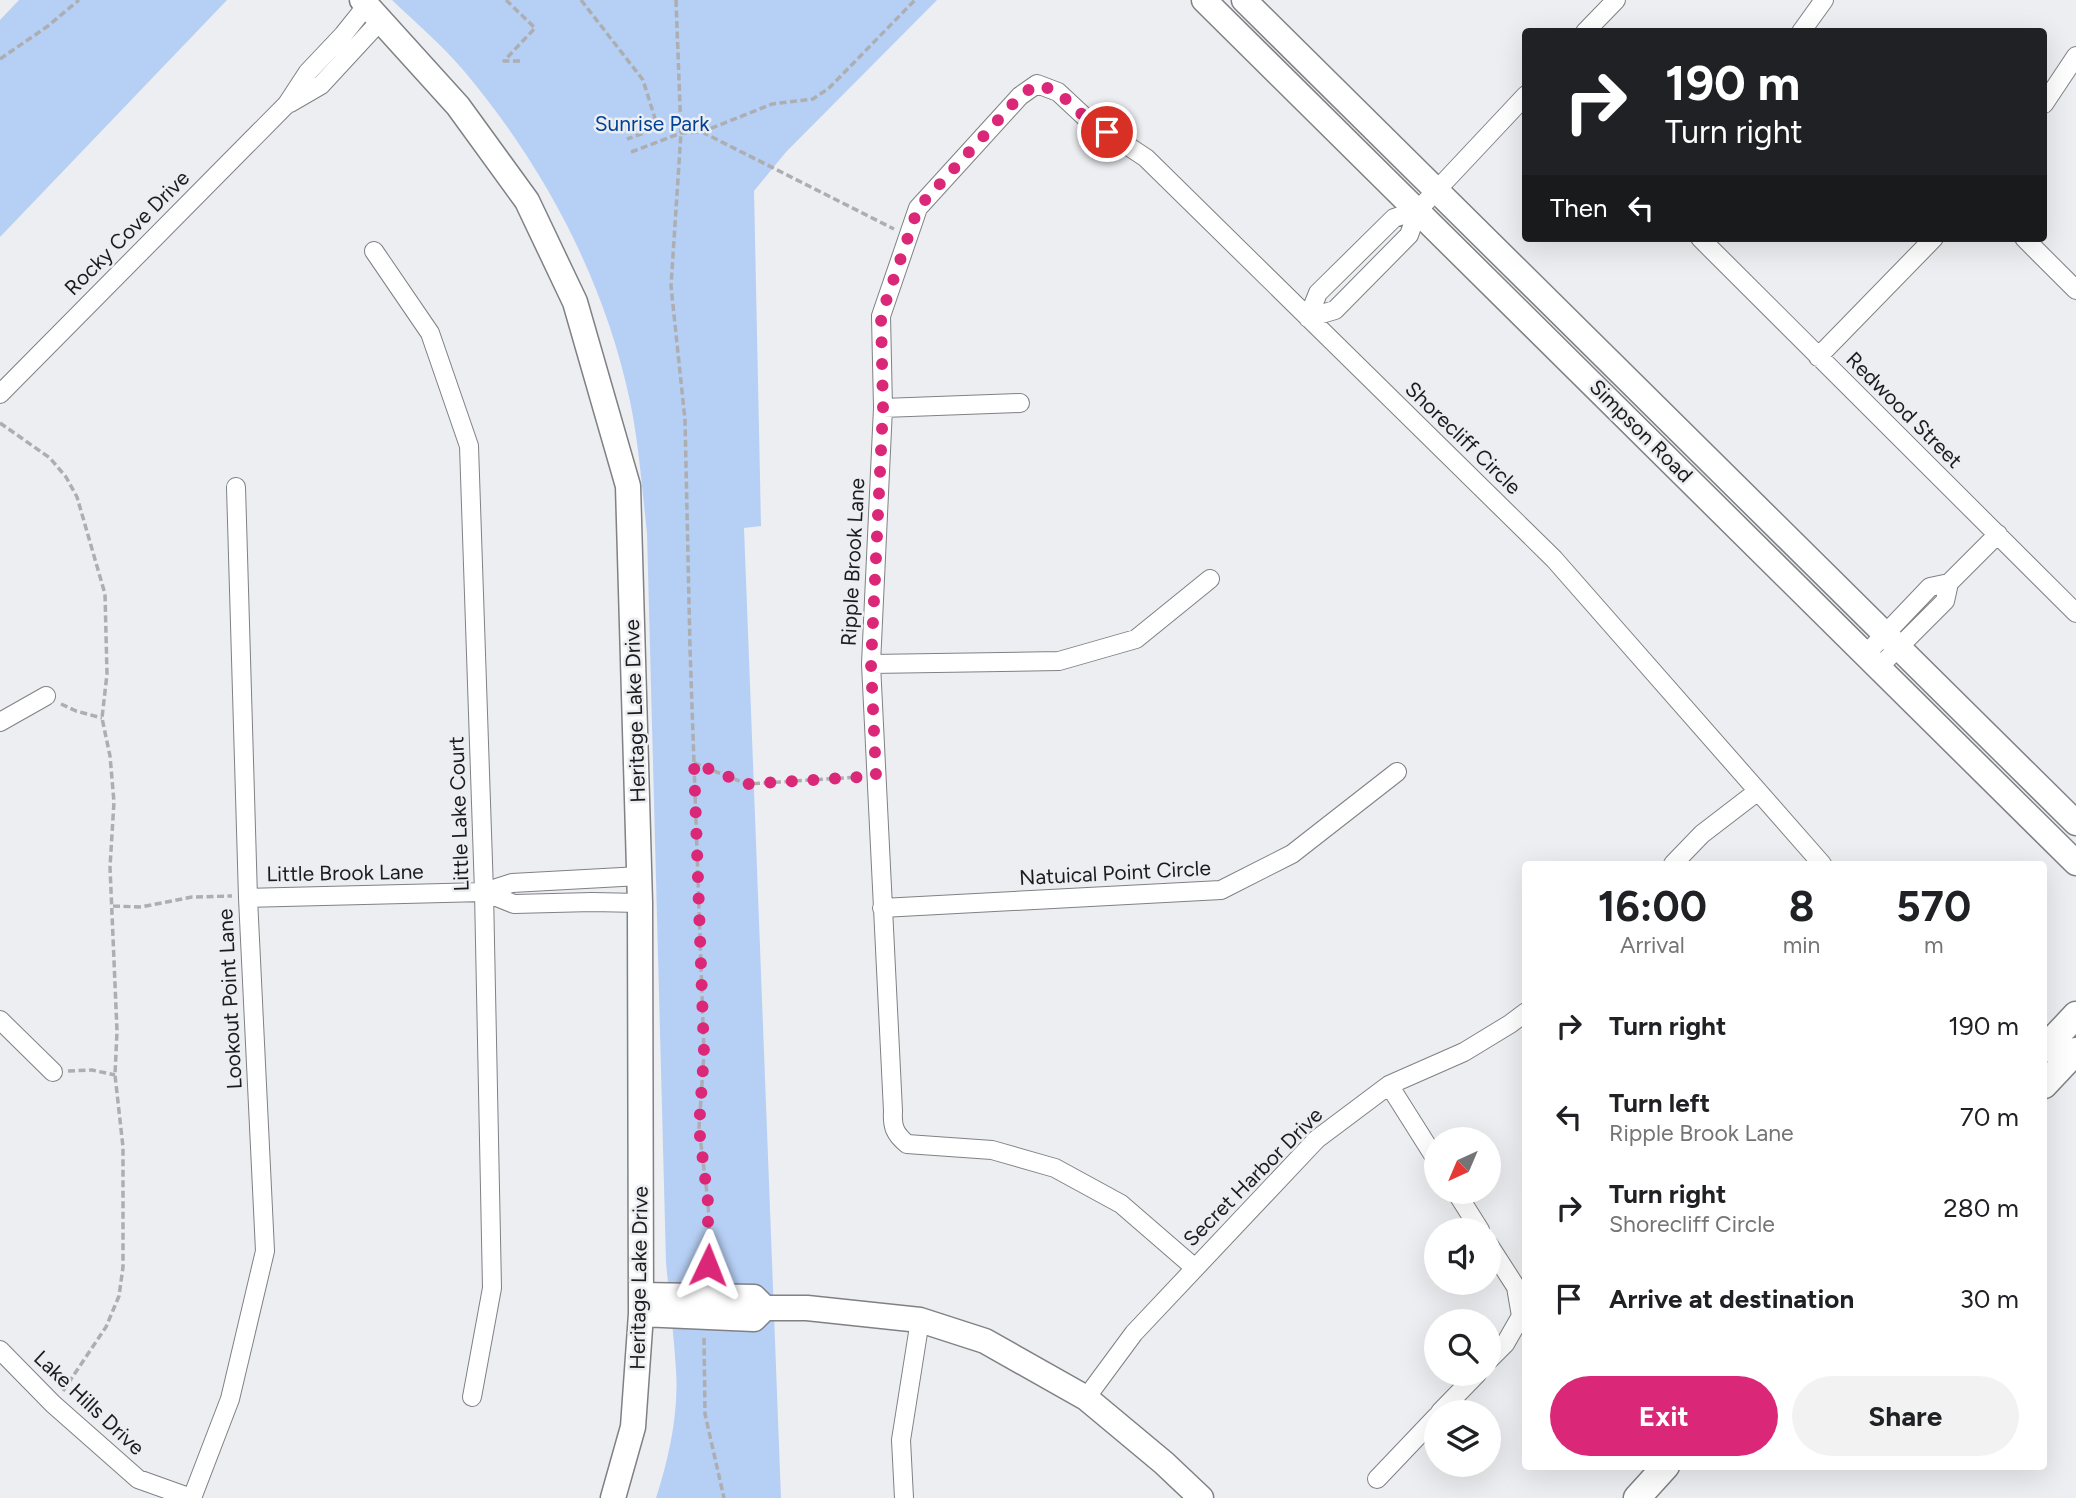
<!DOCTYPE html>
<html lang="en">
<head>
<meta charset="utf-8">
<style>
	body { margin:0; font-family:Figtree,sans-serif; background:#f2f2f2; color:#202124; height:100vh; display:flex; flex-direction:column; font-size:26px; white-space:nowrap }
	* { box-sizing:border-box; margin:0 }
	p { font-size:23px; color:#757577 }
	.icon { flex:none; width:38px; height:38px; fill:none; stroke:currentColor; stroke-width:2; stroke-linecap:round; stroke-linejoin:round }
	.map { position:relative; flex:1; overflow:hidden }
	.sheet { position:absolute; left:1522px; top:861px; width:525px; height:609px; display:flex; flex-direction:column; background:#fff; border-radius:7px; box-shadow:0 7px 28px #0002 }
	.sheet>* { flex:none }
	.hud { position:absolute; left:1522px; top:28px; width:525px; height:214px; border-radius:7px; box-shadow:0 7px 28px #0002; background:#202124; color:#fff; overflow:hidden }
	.needle { width:46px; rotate:224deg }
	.controls { position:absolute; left:1424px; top:1127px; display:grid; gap:14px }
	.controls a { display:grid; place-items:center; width:77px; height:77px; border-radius:50%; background:#fff; box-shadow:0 7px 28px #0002; font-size:35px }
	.pin { position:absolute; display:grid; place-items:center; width:60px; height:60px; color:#fff; margin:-30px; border:4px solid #fff; border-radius:50%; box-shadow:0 2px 7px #0007 }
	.me { position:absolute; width:77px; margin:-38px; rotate:2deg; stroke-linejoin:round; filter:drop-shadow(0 0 5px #0008) }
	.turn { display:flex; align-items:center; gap:24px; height:147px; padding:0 28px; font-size:32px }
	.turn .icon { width:91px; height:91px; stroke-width:2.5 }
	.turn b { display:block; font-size:49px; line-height:60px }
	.then { display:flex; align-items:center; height:66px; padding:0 28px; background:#0003; gap:14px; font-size:26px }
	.eta { display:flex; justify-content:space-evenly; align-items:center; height:119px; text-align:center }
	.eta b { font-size:42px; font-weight:700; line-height:49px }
	.cta { display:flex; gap:14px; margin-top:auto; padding:14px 28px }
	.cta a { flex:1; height:80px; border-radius:42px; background:#db2777; color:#fff; font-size:28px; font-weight:700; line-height:80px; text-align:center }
	.cta a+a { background:#f2f2f2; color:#202124 }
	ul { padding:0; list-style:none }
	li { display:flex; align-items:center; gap:21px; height:91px; padding:0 28px }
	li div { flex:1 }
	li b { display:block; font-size:26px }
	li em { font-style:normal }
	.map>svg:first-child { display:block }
</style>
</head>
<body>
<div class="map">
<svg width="2076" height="1498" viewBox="0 0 2076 1498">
	<rect width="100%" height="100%" fill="#eceef1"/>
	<path fill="#b6cff4" d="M 19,0 L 227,0 L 0,237 L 0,20 Z
		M 392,0 L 937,0 L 786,152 L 754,191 L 761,526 L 744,528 L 781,1498 L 656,1498 C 669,1458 679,1412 676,1370 C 674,1334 669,1298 666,1262 L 647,533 C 642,489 639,445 630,401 C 604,279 544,166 464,71 C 443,46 416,23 392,0 Z"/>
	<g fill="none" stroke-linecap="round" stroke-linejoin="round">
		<defs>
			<path id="street" d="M 1585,32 L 1616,0
				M 1801,32 L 1824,0
				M 290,103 L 321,85 L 382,19
				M 2044,104 L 2076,56
				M 1700,238 L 2076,613
				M 2024,238 L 2076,290
				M 374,251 L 430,333 L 469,446 L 484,892 L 492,1288 L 472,1397
				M 1308,318 L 1335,310 L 1409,235 L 1418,210 L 1526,95
				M 1308,318 L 1318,293 L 1394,218 L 1418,210
				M 1818,357 L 1934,238
				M 0,394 L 287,104 L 308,72 L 343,35 L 367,5
				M 883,408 L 1020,403
				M 1866,654 L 1930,587 L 1949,583
				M 871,664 L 1059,661 L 1136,639 L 1210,579
				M 1879,667 L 1945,601 L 1949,583 L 1998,534
				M 0,722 L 46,696
				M 1673,864 L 1702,834 L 1758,791
				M 484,892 L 514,904 L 592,902 L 640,903
				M 248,898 L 484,892 L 512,883 L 640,876
				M 882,908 L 1221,890 L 1292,854 L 1397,772
				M 0,1020 L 53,1072
				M 1389,1085 L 1437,1161
				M 1456,1192 L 1480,1230
				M 1489,1245 L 1516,1287 L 1521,1316 L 1505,1344 L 1489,1360
				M 1195,1268 L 1121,1204 L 1055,1168 L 992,1150 L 907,1144 C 895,1134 892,1127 893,1111 L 871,664 L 883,408 L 881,316 L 918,208 L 1020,96 L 1037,84 L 1058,92 L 1087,119 L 1146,158 L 1554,559 L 1822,864
				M 0,1350 L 53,1404 L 138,1479 L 191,1498
				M 1086,1398 L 1134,1333 L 1317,1139 L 1389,1085 L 1464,1052 L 1510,1024 L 1526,1012
				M 1440,1412 L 1477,1374
				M 1377,1479 L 1437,1416
				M 192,1498 L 230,1399 L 265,1251 L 248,898 L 236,487
				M 904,1498 L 901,1440 L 920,1320"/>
			<path id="secondary" d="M 362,0 L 458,106 L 527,201 L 575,302 L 628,486 L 640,903 L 641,1314 L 633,1427 L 613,1498
				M 1204,0 L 2076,863
				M 1244,0 L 2076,823
				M 641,1295 L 754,1297 L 765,1308 L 807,1308 L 920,1320 L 985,1341 L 1086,1398 L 1164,1463 L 1201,1498
				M 641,1314 L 754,1319 L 765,1308"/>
			<path id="primary" d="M 2044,1049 L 2076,1015
				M 2044,1085 L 2076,1051
				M 1637,1498 L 1666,1466"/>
		</defs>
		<use href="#street" stroke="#7f8184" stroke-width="20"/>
		<use href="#secondary" stroke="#7f8184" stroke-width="27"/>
		<use href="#primary" stroke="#7f8184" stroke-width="29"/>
		<path stroke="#adaeb1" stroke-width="3.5" stroke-dasharray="7 3.5" stroke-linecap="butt" d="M 506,0 L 535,28 L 504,61 L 522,61
			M 581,0 L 643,80 L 658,128 L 627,139
			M 676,0 L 681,133 L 671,286 L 685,420 L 690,648 L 704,1053 L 699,1128 L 708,1202 L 710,1246 L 707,1278
			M 0,59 L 48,26 L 79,0
			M 702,132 L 894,229
			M 631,152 L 681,133 L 702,132 L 772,104 L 813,99 L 829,88 L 915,0
			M 0,423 L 50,458 L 66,477 L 77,497 L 105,594 L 107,674 L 102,718 L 110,756 L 114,802 L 110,867 L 117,1031 L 115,1075 L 123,1147 L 123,1267 L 119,1296 L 106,1327 L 63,1391
			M 61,704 L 76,711 L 102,718
			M 694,763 L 747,784 L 859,777
			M 113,906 L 141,907 L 192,897 L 232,896
			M 68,1071 L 92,1070 L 115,1075
			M 704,1338 L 705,1414 L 724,1498"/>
		<use href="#street" stroke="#fff" stroke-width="18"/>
		<use href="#secondary" stroke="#fff" stroke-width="24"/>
		<use href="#primary" stroke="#fff" stroke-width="26"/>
	</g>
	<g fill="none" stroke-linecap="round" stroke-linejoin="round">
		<path stroke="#db2777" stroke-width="12" stroke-dasharray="0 21.6" d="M 708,1265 L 708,1202 L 699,1128 L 704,1053 L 694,763 L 747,784 L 876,776 L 871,664 L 883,408 L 881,316 L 918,208 L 1020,96 L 1037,84 L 1058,92 L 1087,119 L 1107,132"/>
	</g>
	<g text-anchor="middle" stroke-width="5" stroke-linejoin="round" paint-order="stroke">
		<g font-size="21" fill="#004198" stroke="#eceef1">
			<text x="652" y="131">Sunrise Park</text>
		</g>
		<g font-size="21" fill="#1c1c1e" stroke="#eceef1">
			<text transform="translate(127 233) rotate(-45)" y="7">Rocky Cove Drive</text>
			<text transform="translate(1904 410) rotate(45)" y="7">Redwood Street</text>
			<text transform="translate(1641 431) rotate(45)" y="7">Simpson Road</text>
			<text transform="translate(1463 438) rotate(44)" y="7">Shorecliff Circle</text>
			<text transform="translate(853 562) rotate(-87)" y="7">Ripple Brook Lane</text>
			<text transform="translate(635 711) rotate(-92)" y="7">Heritage Lake Drive</text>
			<text transform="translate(459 814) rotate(-92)" y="7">Little Lake Court</text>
			<text transform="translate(345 873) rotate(-1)" y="7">Little Brook Lane</text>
			<text transform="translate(1115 873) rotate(-3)" y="7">Natuical Point Circle</text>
			<text transform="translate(230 999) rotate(-93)" y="7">Lookout Point Lane</text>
			<text transform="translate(1253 1177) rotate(-45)" y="7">Secret Harbor Drive</text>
			<text transform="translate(639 1278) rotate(-89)" y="7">Heritage Lake Drive</text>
			<text transform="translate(89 1403) rotate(43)" y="7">Lake Hills Drive</text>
		</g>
	</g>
</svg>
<div class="controls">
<a><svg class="needle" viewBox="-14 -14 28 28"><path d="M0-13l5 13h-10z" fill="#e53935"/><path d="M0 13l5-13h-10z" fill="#757577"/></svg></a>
<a><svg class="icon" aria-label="sound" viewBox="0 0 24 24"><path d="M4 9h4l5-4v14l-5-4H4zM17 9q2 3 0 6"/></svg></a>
<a><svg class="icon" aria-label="search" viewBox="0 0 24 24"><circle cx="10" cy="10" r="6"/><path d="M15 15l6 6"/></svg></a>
<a><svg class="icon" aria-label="layers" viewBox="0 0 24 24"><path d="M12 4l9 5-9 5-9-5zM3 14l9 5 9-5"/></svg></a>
</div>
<div class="pin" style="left:1107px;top:132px;background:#d93025"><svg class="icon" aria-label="arrive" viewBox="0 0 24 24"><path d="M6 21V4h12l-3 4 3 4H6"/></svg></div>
<svg class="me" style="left:708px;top:1265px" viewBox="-20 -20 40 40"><path d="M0-17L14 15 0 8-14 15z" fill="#db2777" stroke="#fff" stroke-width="4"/></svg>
<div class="hud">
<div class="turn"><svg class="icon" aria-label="right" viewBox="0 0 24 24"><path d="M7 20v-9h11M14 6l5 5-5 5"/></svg><div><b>190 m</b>Turn right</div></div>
<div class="then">Then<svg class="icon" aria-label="left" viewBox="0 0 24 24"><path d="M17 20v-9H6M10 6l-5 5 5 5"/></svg></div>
</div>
<section class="sheet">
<div class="eta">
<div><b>16:00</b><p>Arrival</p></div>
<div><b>8</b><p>min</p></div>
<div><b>570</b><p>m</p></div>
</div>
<ul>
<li><svg class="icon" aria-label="right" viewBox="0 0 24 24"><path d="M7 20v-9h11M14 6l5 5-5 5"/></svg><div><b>Turn right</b></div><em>190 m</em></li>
<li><svg class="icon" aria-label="left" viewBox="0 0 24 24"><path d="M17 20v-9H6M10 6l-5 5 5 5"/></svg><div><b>Turn left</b><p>Ripple Brook Lane</p></div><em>70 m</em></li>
<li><svg class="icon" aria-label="right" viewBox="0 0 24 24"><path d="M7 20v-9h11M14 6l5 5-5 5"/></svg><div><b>Turn right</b><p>Shorecliff Circle</p></div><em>280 m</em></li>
<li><svg class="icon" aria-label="arrive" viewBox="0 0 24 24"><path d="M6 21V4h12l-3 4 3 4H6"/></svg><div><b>Arrive at destination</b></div><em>30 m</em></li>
</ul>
<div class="cta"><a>Exit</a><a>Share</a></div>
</section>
</div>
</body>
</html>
